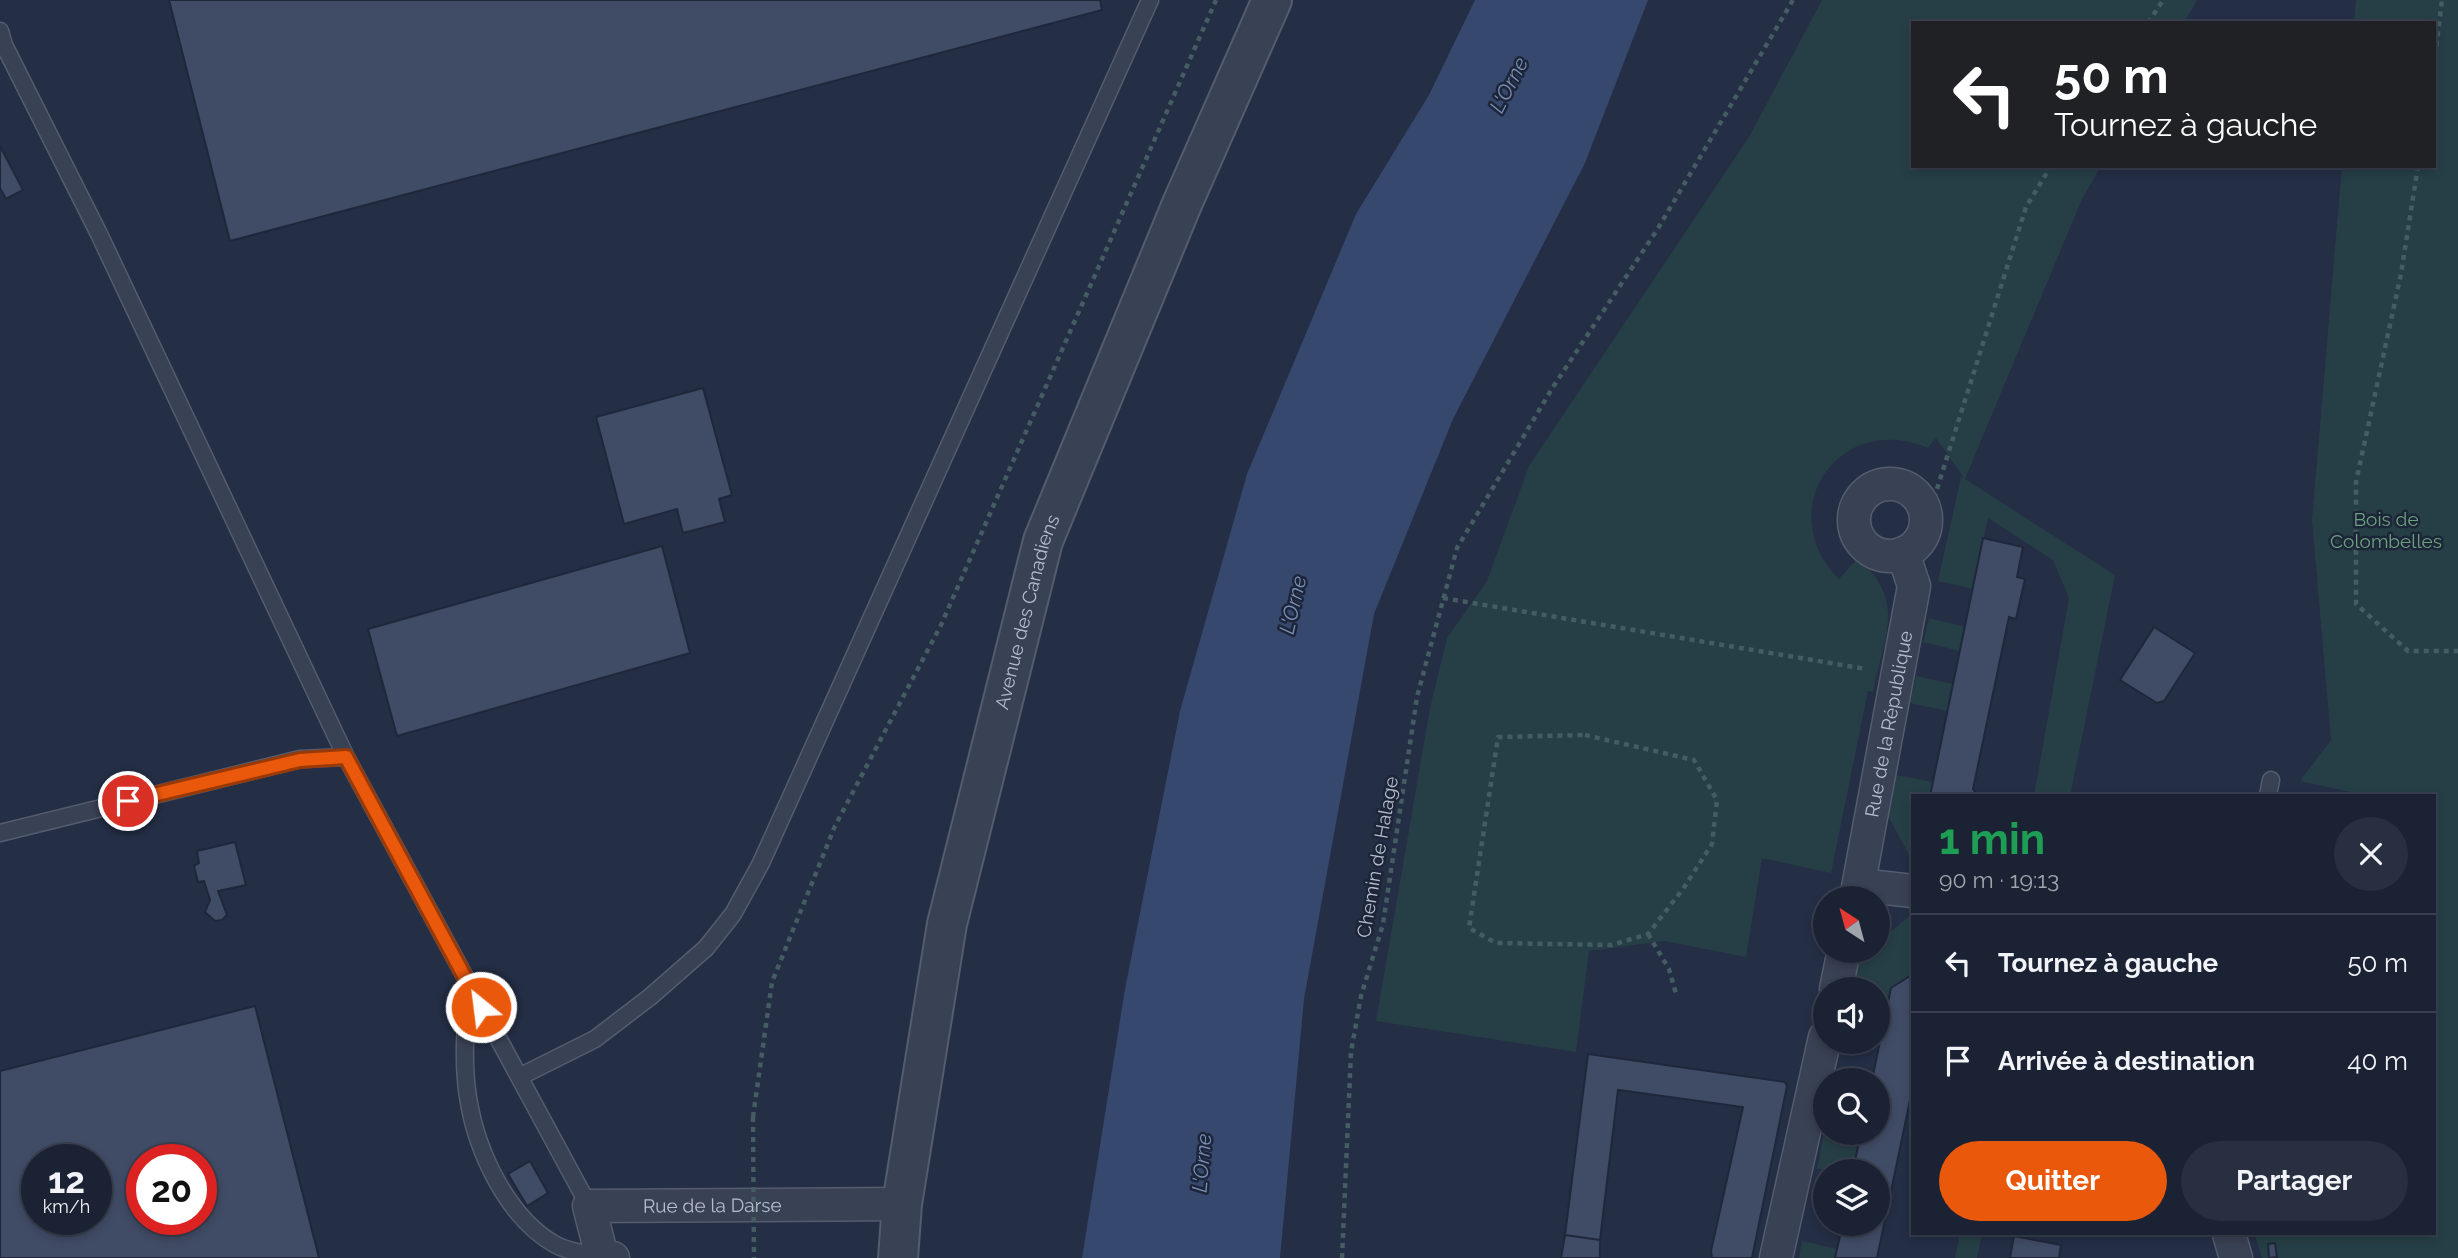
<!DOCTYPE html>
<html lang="fr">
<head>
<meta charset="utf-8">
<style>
	body { margin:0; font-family:Raleway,sans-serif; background:#282f40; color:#f1f3f6; height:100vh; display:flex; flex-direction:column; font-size:26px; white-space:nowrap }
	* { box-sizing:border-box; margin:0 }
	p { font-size:23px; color:#a0a4ac }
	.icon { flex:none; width:38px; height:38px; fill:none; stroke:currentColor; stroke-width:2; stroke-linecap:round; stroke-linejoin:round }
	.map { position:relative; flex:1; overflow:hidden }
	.sheet { position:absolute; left:1911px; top:794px; width:525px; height:441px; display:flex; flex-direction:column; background:#1b2234; border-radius:0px; box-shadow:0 4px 10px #0003,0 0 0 2px #393f4f }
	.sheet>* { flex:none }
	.guide { position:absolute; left:1911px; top:21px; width:525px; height:147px; border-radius:0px; box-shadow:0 4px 10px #0003,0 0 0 2px #393f4f; background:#202124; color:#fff; overflow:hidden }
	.needle { width:46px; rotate:324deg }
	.fabs { position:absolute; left:1813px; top:886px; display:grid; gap:14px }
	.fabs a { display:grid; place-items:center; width:77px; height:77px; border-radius:50%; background:#1b2234; box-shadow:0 4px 10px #0003,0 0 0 2px #393f4f; font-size:35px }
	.speed { position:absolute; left:21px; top:1144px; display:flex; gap:14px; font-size:35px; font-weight:700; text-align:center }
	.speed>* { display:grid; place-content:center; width:91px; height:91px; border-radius:50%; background:#1b2234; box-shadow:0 4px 10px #0003,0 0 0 2px #393f4f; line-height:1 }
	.speed small { font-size:18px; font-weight:400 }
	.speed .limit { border:10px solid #d22; background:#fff; color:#111 }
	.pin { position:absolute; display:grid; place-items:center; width:60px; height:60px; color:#fff; margin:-30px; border:4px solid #fff; border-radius:50%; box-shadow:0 2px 7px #0007 }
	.me { position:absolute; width:77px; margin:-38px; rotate:331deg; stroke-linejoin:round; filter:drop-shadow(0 0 5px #0008) }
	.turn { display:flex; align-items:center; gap:24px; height:147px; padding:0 28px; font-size:32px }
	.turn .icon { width:91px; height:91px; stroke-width:2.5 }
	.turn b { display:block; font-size:49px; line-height:60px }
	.round { display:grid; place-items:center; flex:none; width:74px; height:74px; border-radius:37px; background:#282f40 }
	.overview { display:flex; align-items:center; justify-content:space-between; height:119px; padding:0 28px }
	h1 { font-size:42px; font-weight:700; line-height:52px; color:#1e9e55 }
	.button { display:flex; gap:14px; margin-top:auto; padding:14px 28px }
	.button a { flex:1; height:80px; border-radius:42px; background:#ea580c; color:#fff; font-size:28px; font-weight:700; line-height:80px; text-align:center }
	.button a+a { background:#282f40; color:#f1f3f6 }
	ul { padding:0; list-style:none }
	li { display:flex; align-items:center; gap:21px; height:98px; padding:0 28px; border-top:2px solid #393f4f }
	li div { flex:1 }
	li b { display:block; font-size:26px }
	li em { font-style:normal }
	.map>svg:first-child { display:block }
</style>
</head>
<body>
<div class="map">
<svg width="2458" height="1258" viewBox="0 0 2458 1258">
	<rect width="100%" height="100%" fill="#242e45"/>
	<path fill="#263f46" d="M 1822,0 L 2197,0 L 2184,23 L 1913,23 L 1913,166 L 2101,166 L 2082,199 L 1965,479 L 2115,575 L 2070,796 L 2034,796 L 2069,598 L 2053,560 L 1988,518 L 1973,589 L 1938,581 L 1961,477 L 1964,478 L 1936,438 L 1928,448 C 1839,410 1771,511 1839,579 L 1858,558 C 1907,602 1884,635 1873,692 L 1868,691 L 1831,873 L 1762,858 L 1746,957 L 1664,941 L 1589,951 L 1576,1052 L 1376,1021 L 1430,708 L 1447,638 L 1487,581 L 1529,466 L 1749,137 Z
		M 2356,0 L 2458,0 L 2458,1258 L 2262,1258 L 2255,1236 L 2434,1234 L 2434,947 L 2437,895 L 2434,894 L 2434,796 L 2369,796 L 2300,781 L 2331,740 L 2312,520 L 2342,166 L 2434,166 L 2434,23 L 2354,23 Z
		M 1929,618 L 1965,627 L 1960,651 L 1923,642 Z
		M 1916,676 L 1953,684 L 1948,711 L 1910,703 Z
		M 1896,775 L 1933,782 L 1930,796 L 1913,796 L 1913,862 L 1888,816 Z
		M 1908,917 L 1913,918 L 1913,974 L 1891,988 L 1888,1004 L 1878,1002 L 1878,989 L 1854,989 L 1860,958 L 1869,950 L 1878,950 L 1878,943 Z
		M 1838,1067 L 1873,1075 L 1872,1080 L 1835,1080 Z
		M 1825,1128 L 1825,1132 L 1861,1134 L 1853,1171 L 1817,1169 Z
		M 1960,1234 L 1982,1234 L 1977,1258 L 1955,1258 Z
		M 1802,1241 L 1837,1249 L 1835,1258 L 1799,1258 Z"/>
	<path fill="#36486e" d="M 1475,0 L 1648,0 L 1585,163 L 1453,419 L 1374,614 L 1304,999 L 1280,1258 L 1082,1258 L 1125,989 L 1180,711 L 1247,474 L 1356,214 L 1429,95 Z"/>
	<path fill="#404b65" stroke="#1f283b" stroke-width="2" fill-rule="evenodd" d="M 169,0 L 1100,0 L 1102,10 L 230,241 Z
		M 0,146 L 23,190 L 6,199 L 0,188 Z
		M 703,388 L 732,495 L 719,499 L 725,522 L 683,533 L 677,509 L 624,524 L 596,417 Z
		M 1983,538 L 2023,547 L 2017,577 L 2025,579 L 2016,619 L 2009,617 L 1973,789 L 1978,796 L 1930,796 Z
		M 662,546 L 690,653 L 397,736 L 368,629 Z
		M 2154,627 L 2195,653 L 2164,701 L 2157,703 L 2120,680 Z
		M 235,842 L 246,885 L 218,891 L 227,915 L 222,920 L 215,921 L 205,912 L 210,900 L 204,881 L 198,882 L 194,866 L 199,863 L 197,851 Z
		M 1913,974 L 1913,1086 L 1877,1258 L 1835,1258 L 1843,1223 L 1878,1223 L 1878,1171 L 1853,1171 L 1861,1132 L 1878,1132 L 1878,1080 L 1872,1080 L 1891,988 Z
		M 255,1006 L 319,1258 L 0,1258 L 0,1071 ZM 37,1160 L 96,1160 L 96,1220 L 37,1220 ZM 142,1160 L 201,1160 L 201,1220 L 142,1220 Z
		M 1588,1054 L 1785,1082 L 1787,1086 L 1752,1258 L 1712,1258 L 1711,1251 L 1743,1107 L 1618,1090 L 1600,1240 L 1565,1235 Z
		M 530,1161 L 548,1193 L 527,1206 L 508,1174 Z
		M 1565,1235 L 1600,1240 L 1600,1258 L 1561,1258 Z
		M 2014,1236 L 2061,1245 L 2059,1258 L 2010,1258 Z
		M 2275,1243 L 2277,1257 L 2269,1258 L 2268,1244 Z"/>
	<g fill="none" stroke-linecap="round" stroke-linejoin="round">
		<defs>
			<path id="service" d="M 0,31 L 4,45 L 99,234 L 346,757 L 589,1206
				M 2268,796 L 2271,780
				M 0,833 L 300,759 L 346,757
				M 469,984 C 466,1021 462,1060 468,1097 C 476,1150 507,1218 556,1245 C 569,1252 588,1254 602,1257
				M 519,1077 L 595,1039 L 650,997 L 706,948 L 733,914 L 761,863 L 1150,0"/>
			<g id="minor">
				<circle cx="1890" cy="520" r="36"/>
				<path d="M 1859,885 L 1913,891"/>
				<path id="s1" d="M 1856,898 L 1914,586 L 1903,553"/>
				<path d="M 1836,989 L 1844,950"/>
				<path d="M 2229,1234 L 2236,1258"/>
				<path id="s2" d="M 613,1258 L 602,1257 L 589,1206 L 902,1204"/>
				<path d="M 1776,1258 L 1825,1037"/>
			</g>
			<g id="tertiary">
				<path id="s3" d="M 898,1258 L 902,1204 L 947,924 L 1043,541 L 1182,204 L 1272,0"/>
			</g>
		</defs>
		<use href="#service" stroke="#545c6e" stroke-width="19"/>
		<use href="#minor" stroke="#545c6e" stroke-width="35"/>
		<use href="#tertiary" stroke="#545c6e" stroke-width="42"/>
		<path stroke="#445c62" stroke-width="4.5" stroke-dasharray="5 5" stroke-linecap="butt" d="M 2148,23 L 2163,0
			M 2434,66 L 2442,0
			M 2418,166 L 2401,274 L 2356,482 L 2356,604 L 2408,651 L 2458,651
			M 1925,527 L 2026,207 L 2051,166
			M 1443,598 L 1866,669
			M 1585,735 L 1694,760 L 1717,800 L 1712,844 L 1683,889 L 1648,934 L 1612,945 L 1496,943 L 1469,928 L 1498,737 Z
			M 1648,934 L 1669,969 L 1676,994
			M 753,1117 L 772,982 L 835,826 L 941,625 L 1216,0
			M 1342,1258 L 1351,1052 L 1361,996 L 1383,924 L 1417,697 L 1457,548 L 1553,387 L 1657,230 L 1793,0"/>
		<use href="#service" stroke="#394154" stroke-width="16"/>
		<use href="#minor" stroke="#394154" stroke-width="32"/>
		<use href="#tertiary" stroke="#394154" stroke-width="38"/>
		<path stroke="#445c62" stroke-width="4.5" stroke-dasharray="5 5" stroke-linecap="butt" d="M 753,1117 L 754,1258"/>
	</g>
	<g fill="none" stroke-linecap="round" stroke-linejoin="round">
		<defs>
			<path id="route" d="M 128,801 L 300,760 L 346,757 L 481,1007"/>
		</defs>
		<use href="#route" stroke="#983908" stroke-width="18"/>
		<use href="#route" stroke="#ea580c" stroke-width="12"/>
	</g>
	<g text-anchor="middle" stroke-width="5" stroke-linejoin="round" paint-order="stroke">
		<g font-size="19" fill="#6ba17d" stroke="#1d2639">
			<text x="2386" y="526">Bois de<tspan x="2386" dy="22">Colombelles</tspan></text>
		</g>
		<g font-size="19" fill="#b6bdce" stroke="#1d2639">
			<text dy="7" stroke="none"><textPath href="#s3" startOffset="660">Avenue des Canadiens</textPath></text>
			<text dy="7" stroke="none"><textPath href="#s1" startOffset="177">Rue de la République</textPath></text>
			<text transform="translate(1377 857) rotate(-80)" y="7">Chemin de Halage</text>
			<text dy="7" stroke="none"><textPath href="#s2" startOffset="187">Rue de la Darse</textPath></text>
		</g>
		<g font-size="21" font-style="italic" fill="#7b8eb8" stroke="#1d2639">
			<text transform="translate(1509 85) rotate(-63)" y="7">L'Orne</text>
			<text transform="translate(1293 605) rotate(-77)" y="7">L'Orne</text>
			<text transform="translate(1202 1163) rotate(-85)" y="7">L'Orne</text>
		</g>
	</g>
</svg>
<div class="fabs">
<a><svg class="needle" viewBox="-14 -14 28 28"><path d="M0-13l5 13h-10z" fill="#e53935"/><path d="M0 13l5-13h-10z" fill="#a0a4ac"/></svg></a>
<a><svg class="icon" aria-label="sound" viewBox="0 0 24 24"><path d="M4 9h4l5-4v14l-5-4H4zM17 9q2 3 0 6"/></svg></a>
<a><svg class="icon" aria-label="search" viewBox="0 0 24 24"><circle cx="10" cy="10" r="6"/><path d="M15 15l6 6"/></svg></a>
<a><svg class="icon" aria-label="layers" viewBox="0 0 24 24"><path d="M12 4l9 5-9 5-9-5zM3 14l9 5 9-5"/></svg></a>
</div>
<div class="speed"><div>12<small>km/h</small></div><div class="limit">20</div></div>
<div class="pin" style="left:128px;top:801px;background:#d93025"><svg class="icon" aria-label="arrive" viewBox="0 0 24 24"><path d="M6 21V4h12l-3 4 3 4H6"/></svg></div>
<svg class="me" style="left:481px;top:1007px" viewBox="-20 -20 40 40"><circle r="17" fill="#ea580c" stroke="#fff" stroke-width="3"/><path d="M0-11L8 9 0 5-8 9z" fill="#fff"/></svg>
<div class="guide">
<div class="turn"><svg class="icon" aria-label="left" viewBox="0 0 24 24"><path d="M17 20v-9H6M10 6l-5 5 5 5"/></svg><div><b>50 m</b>Tournez à gauche</div></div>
</div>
<section class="sheet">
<div class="overview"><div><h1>1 min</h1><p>90 m · 19:13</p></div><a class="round"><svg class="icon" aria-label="close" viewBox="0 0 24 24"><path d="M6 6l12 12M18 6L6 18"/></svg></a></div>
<ul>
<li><svg class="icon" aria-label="left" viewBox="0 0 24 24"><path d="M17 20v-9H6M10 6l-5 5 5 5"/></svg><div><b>Tournez à gauche</b></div><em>50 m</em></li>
<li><svg class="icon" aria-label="arrive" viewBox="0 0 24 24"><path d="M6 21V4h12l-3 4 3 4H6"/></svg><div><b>Arrivée à destination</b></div><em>40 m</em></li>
</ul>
<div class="button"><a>Quitter</a><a>Partager</a></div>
</section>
</div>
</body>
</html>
